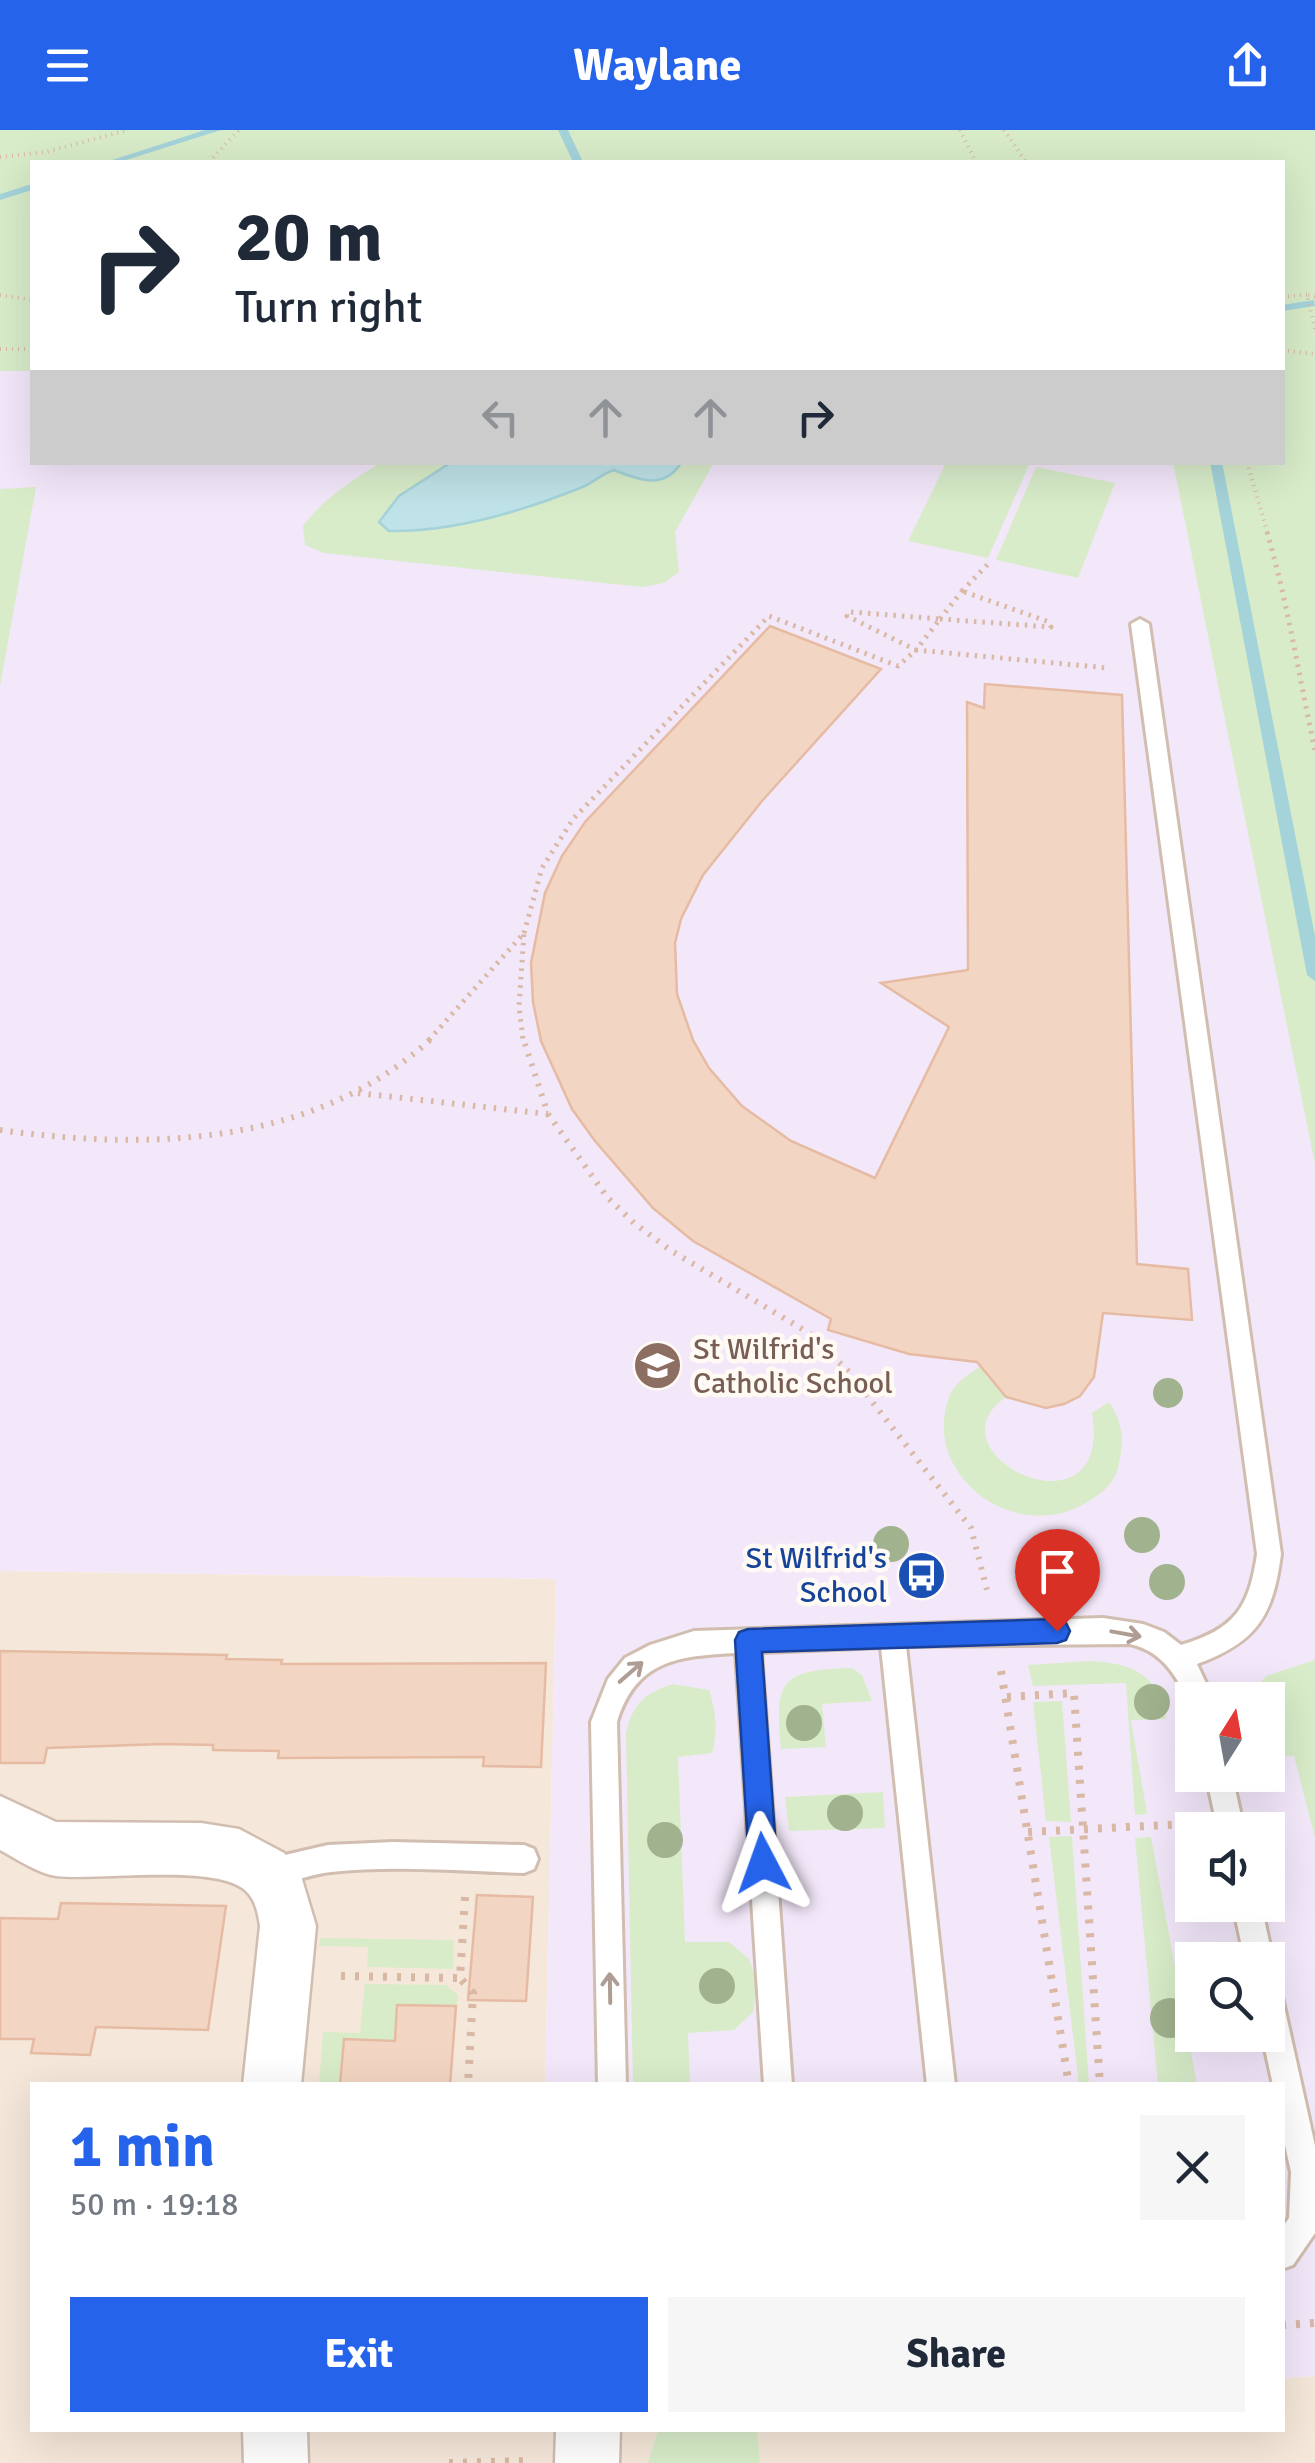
<!DOCTYPE html>
<html lang="en">
<head>
<meta charset="utf-8">
<style>
	body { margin:0; font-family:Signika,sans-serif; background:#f6f6f7; color:#1f2937; height:100vh; display:flex; flex-direction:column; font-size:38px; white-space:nowrap }
	* { box-sizing:border-box; margin:0 }
	p { font-size:32px; color:#747a83 }
	.icon { flex:none; width:55px; height:55px; fill:none; stroke:currentColor; stroke-width:2; stroke-linecap:round; stroke-linejoin:round }
	.map { position:relative; flex:1; overflow:hidden }
	.side { position:absolute; left:30px; top:1952px; width:1255px; height:350px; display:flex; flex-direction:column; background:#fff; border-radius:0px; box-shadow:0 10px 40px #0002 }
	.side>* { flex:none }
	.banner { position:absolute; left:30px; top:30px; width:1255px; height:305px; border-radius:0px; box-shadow:0 10px 40px #0002; background:#fff; color:#1f2937; overflow:hidden }
	.needle { width:65px; rotate:11deg }
	.tools { position:absolute; left:1175px; top:1552px; display:grid; gap:20px }
	.tools a { display:grid; place-items:center; width:110px; height:110px; border-radius:0px; background:#fff; box-shadow:0 10px 40px #0002; font-size:50px }
	.pin { position:absolute; display:grid; place-items:center; width:85px; height:85px; color:#fff; margin:-102px -42px; border-radius:50% 50% 50% 0; rotate:-45deg; box-shadow:0 0 10px #0007 }
	.pin .icon { rotate:45deg }
	.me { position:absolute; width:110px; margin:-55px; rotate:356deg; stroke-linejoin:round; filter:drop-shadow(0 0 8px #0008) }
	.turn { display:flex; align-items:center; gap:35px; height:210px; padding:0 40px; font-size:45px }
	.turn .icon { width:130px; height:130px; stroke-width:2.5 }
	.turn b { display:block; font-size:70px; line-height:85px }
	.lanes { display:flex; align-items:center; height:95px; padding:0 40px; background:#0003; justify-content:center; gap:50px; direction:ltr }
	.lanes .off { opacity:.35 }
	.round { display:grid; place-items:center; flex:none; width:105px; height:105px; border-radius:0px; background:#f6f6f7 }
	.summary { display:flex; align-items:center; justify-content:space-between; height:170px; padding:0 40px }
	h1 { font-size:60px; font-weight:700; line-height:75px; color:#2563eb }
	.button { display:flex; gap:20px; margin-top:auto; padding:20px 40px }
	.button a { flex:1; height:115px; border-radius:0px; background:#2563eb; color:#fff; font-size:40px; font-weight:700; line-height:115px; text-align:center }
	.button a+a { background:#f6f6f7; color:#1f2937 }
	header { display:flex; justify-content:space-between; align-items:center; height:130px; padding:0 40px; background:#2563eb; color:#fff; font-size:45px; font-weight:700 }
	.map>svg:first-child { display:block }
</style>
</head>
<body>
<header><svg class="icon" aria-label="menu" viewBox="0 0 24 24"><path d="M4 6h16M4 12h16M4 18h16"/></svg>Waylane<svg class="icon" aria-label="share" viewBox="0 0 24 24"><path d="M12 15V3M7 8l5-5 5 5M5 13v7h14v-7"/></svg></header>
<div class="map">
<svg width="1315" height="2333" viewBox="0 0 1315 2333">
	<rect width="100%" height="100%" fill="#fdf6ec"/>
	<path fill="#f5e8da" d="M 0,1441 L 556,1449 L 545,1955 L 32,1955 L 32,2300 L 1282,2300 L 1283,2248 L 1315,2246 L 1315,2333 L 0,2333 Z"/>
	<path fill="#f3e8fa" fill-rule="evenodd" d="M 0,241 L 32,241 L 32,332 L 1173,333 L 1315,1030 L 1315,2246 L 1283,2248 L 1282,1955 L 545,1955 L 556,1449 L 0,1441 ZM 1192,1570 L 1268,1570 L 1268,1645 L 1192,1645 ZM 1192,1700 L 1268,1700 L 1268,1775 L 1192,1775 ZM 1192,1830 L 1268,1830 L 1268,1905 L 1192,1905 Z"/>
	<path fill="#d8ecc9" d="M 0,0 L 1315,0 L 1315,1034 L 1173,333 L 1282,332 L 1282,32 L 32,32 L 32,241 L 0,241 Z
		M 380,333 L 450,333 L 399,366 L 454,396 L 534,375 L 586,356 L 614,340 C 639,350 664,360 681,333 L 711,333 L 712,336 L 675,402 L 679,442 L 664,453 L 642,457 L 324,423 L 305,415 L 303,396 C 324,368 350,352 380,333 Z
		M 1016,333 L 1029,335 L 988,428 L 908,411 L 946,333 Z
		M 1036,337 L 1115,353 L 1078,448 L 996,430 Z
		M 36,357 L 0,556 L 0,359 Z
		M 985,1233 L 986,1246 L 1006,1267 C 923,1324 1114,1415 1092,1283 L 1109,1272 C 1124,1293 1124,1313 1118,1338 C 1114,1355 1097,1367 1082,1375 C 1010,1414 917,1340 951,1263 C 956,1251 974,1241 985,1233 Z
		M 1315,1530 L 1315,1708 L 1294,1626 L 1268,1627 L 1268,1570 L 1247,1570 L 1266,1546 Z
		M 1090,1531 C 1131,1533 1160,1544 1166,1589 L 1131,1590 L 1147,1684 L 1135,1685 L 1126,1553 L 1033,1556 L 1028,1535 Z
		M 852,1538 L 862,1545 L 872,1571 L 822,1574 L 826,1617 L 781,1619 C 774,1549 782,1540 852,1538 Z
		M 673,1554 L 709,1560 C 716,1581 718,1602 712,1623 L 678,1627 L 685,1812 L 729,1812 L 749,1829 L 757,1852 L 753,1882 L 734,1900 L 688,1903 L 690,1955 L 633,1955 L 626,1603 C 633,1573 645,1563 673,1554 Z
		M 1062,1571 L 1071,1692 L 1046,1691 L 1033,1572 Z
		M 883,1662 L 885,1698 L 789,1701 L 785,1667 Z
		M 1072,1706 L 1089,1955 L 1079,1955 L 1049,1707 Z
		M 1151,1707 L 1197,1955 L 1158,1955 L 1135,1708 Z
		M 321,1808 L 454,1810 L 453,1839 L 367,1837 L 368,1817 L 319,1816 Z
		M 365,1854 L 446,1855 L 458,1865 L 453,1911 L 398,1875 L 395,1911 L 344,1909 L 340,1955 L 319,1955 L 323,1902 L 360,1903 Z
		M 658,2300 L 757,2300 L 760,2333 L 648,2333 Z"/>
	<path fill="#bfe3e8" stroke="#a5d3da" stroke-width="2.5" d="M 450,333 L 450,332 L 681,333 C 664,360 639,350 614,340 C 601,344 592,354 580,358 C 520,382 453,402 389,401 L 379,392 L 399,366 Z"/>
	<g fill="none" stroke-linecap="round" stroke-linejoin="round">
		<path fill="#a5d3da" fill-rule="evenodd" d="M 205,0 L 221,0 L 120,32 L 106,32 Z
			M 558,0 L 568,0 L 583,32 L 573,32 Z
			M 32,54 L 32,60 L 0,70 L 0,64 Z
			M 1314,170 L 1315,176 L 1282,181 L 1282,175 Z
			M 1210,332 L 1222,332 L 1315,806 L 1315,851 L 1307,845 Z"/>
	</g>
	<path fill="#f3d5c3" stroke="#e6bba3" stroke-width="2.5" d="M 770,496 L 881,539 L 762,671 L 703,745 L 681,789 L 675,813 L 677,864 L 693,910 L 709,938 L 742,976 L 791,1011 L 875,1048 L 949,897 L 881,853 L 968,840 L 967,572 L 984,578 L 985,554 L 1122,565 L 1137,1134 L 1188,1139 L 1192,1190 L 1103,1183 L 1094,1247 L 1080,1266 L 1064,1274 L 1046,1278 L 1006,1267 L 977,1232 L 909,1224 L 828,1200 L 831,1189 L 693,1111 L 653,1078 L 595,1011 L 572,979 L 541,911 L 533,872 L 531,833 L 545,763 L 562,726 L 585,692 Z
		M 0,1521 L 227,1525 L 226,1529 L 282,1530 L 281,1534 L 546,1533 L 541,1637 L 483,1636 L 484,1627 L 278,1628 L 279,1621 L 213,1620 L 213,1615 L 163,1614 L 47,1618 L 44,1633 L 0,1633 Z
		M 477,1765 L 533,1767 L 526,1871 L 468,1870 Z
		M 61,1773 L 226,1776 L 208,1900 L 96,1897 L 90,1925 L 31,1923 L 34,1909 L 0,1909 L 0,1788 L 58,1789 Z
		M 397,1875 L 456,1876 L 450,1955 L 340,1955 L 344,1909 L 395,1911 Z"/>
	<g fill="none" stroke-linecap="round" stroke-linejoin="round">
		<defs>
			<path id="service" d="M 1140,489 L 1149,494 L 1281,1424 C 1273,1486 1257,1512 1197,1534 L 1214,1570 L 1192,1570 L 1192,1579 C 1178,1549 1165,1522 1130,1514 L 906,1516 L 955,1955 L 927,1955 L 881,1517 L 761,1522 L 792,1955 L 764,1955 L 736,1523 C 678,1526 636,1530 617,1592 L 626,1955 L 598,1955 L 591,1592 L 608,1549 L 625,1528 L 650,1515 L 694,1501 L 1103,1488 L 1143,1494 L 1164,1502 L 1181,1515 C 1235,1499 1249,1478 1257,1424 L 1131,494 Z
				M 1206,1645 L 1232,1645 L 1244,1700 L 1218,1700 Z
				M 393,1712 L 524,1715 L 534,1719 L 538,1729 L 534,1739 L 524,1743 C 460,1741 395,1735 331,1742 C 308,1744 275,1760 255,1752 L 251,1742 L 255,1732 L 328,1715 Z
				M 1233,1775 L 1261,1775 L 1273,1830 L 1269,1840 L 1268,1830 L 1245,1830 Z
				M 1268,1853 L 1278,1857 L 1282,1867 L 1315,2016 L 1315,2103 L 1293,2135 L 1282,2139 L 1282,2098 L 1289,2088 L 1291,2042 L 1282,2001 L 1282,1955 L 1273,1955 L 1262,1905 L 1268,1905 Z"/>
			<path id="minor" d="M 0,1666 L 56,1692 L 201,1693 L 239,1699 L 284,1723 L 301,1746 L 316,1796 L 301,1955 L 243,1955 L 260,1796 C 258,1783 256,1771 246,1761 C 216,1733 99,1751 56,1746 C 37,1743 17,1729 0,1720 Z
				M 243,2300 L 307,2300 L 308,2333 L 244,2333 Z
				M 556,2300 L 620,2300 L 619,2333 L 555,2333 Z"/>
		</defs>
		<use href="#service" stroke="#d1beb0" stroke-width="6"/>
		<use href="#minor" stroke="#d1beb0" stroke-width="5"/>
		<path stroke="#d9b8a5" stroke-width="4" stroke-dasharray="1 5" stroke-linecap="butt" d="M 960,0 L 976,32
			M 1004,0 L 1026,32
			M 0,27 L 46,22 L 128,0
			M 209,32 L 239,0
			M 0,165 L 32,170
			M 1282,167 L 1311,164
			M 1315,167 L 1307,165 L 1315,199
			M 0,219 L 32,219
			M 1282,220 L 1315,224
			M 1247,332 L 1268,405"/>
		<path stroke="#d9b8a5" stroke-width="5" stroke-dasharray="2.5 6" stroke-linecap="butt" d="M 1267,402 C 1288,474 1299,547 1315,620
			M 962,461 L 990,432
			M 851,482 L 940,489 L 916,520 L 847,486 Z
			M 940,489 L 1051,497 L 1049,492 L 962,461
			M 940,489 L 962,461
			M 524,803 L 542,738 L 573,689 L 769,486 L 898,536 L 916,520 L 1108,538
			M 429,910 L 524,803 L 519,876 L 523,910"/>
		<path stroke="#d9b8a5" stroke-width="6" stroke-dasharray="2.5 8" stroke-linecap="butt" d="M 358,963 L 548,984 L 523,908
			M 548,984 L 607,1067 L 634,1093 L 670,1120 L 809,1203 L 848,1241 L 971,1398 L 988,1464
			M 0,1000 C 150,1021 315,1016 432,908"/>
		<path stroke="#d9b8a5" stroke-width="8" stroke-dasharray="4 10" stroke-linecap="butt" d="M 1001,1541 L 1069,1955
			M 1007,1567 L 1074,1563 L 1100,1955
			M 1028,1702 L 1186,1694
			M 465,1767 L 460,1848 L 473,1863 L 468,1955
			M 341,1846 L 460,1848
			M 1282,2195 L 1315,2193
			M 449,2333 L 528,2331"/>
		<use href="#service" fill="#fff" fill-rule="evenodd"/>
		<use href="#minor" fill="#fff" fill-rule="evenodd"/>
	</g>
	<g fill="#a0b28e">
		<circle cx="1168" cy="1263" r="15"/>
		<circle cx="1142" cy="1405" r="18"/>
		<circle cx="891" cy="1414" r="18"/>
		<circle cx="1067" cy="1423" r="18"/>
		<circle cx="1167" cy="1452" r="18"/>
		<circle cx="1152" cy="1572" r="18"/>
		<circle cx="804" cy="1593" r="18"/>
		<circle cx="845" cy="1683" r="18"/>
		<circle cx="665" cy="1710" r="18"/>
		<circle cx="717" cy="1856" r="18"/>
		<circle cx="1170" cy="1888" r="20"/>
	</g>
	<defs><path id="oneway-shaft" d="M-6 0H5M1.5-3L5.5 0L1.5 3" fill="none" stroke-width="1.6" stroke-linecap="round" stroke-linejoin="round" transform="scale(2.5)"/></defs>
	<g stroke="#af9d94">
		<use href="#oneway-shaft" transform="translate(1126 1504) rotate(10)"/>
		<use href="#oneway-shaft" transform="translate(631 1542) rotate(-41)"/>
		<use href="#oneway-shaft" transform="translate(610 1858) rotate(-91)"/>
	</g>
	<path fill="#2563eb" stroke="#184099" stroke-width="2.5" d="M 1057,1489 L 1066,1493 L 1070,1501 L 1066,1510 L 1057,1513 L 762,1522 L 777,1733 L 773,1742 L 763,1746 L 753,1742 L 749,1733 L 735,1510 L 739,1502 L 748,1499 Z"/>
	<defs>
		<symbol id="school-disc" viewBox="-11 -11 22 22"><circle r="9.5" fill="#8d6e63" stroke="#fffaf3"/><path d="M0-5L7-2L0 1L-7-2ZM-4 1L0 2.5L4 1V4Q0 6-4 4Z" fill="#fff"/></symbol>
		<symbol id="bus-disc" viewBox="-11 -11 22 22"><circle r="9.5" fill="#1a4fb4" stroke="#fffaf3"/><path d="M-5-6H5V4H4V6H2V4H-2V6H-4V4H-5ZM-3.5-4V0h7V-4ZM-3.5 1.2v1.5H-2V1.2ZM2 1.2v1.5H3.5V1.2Z" fill="#fff"/></symbol>
	</defs>
	<g fill-rule="evenodd">
		<use href="#school-disc" x="630" y="1208" width="55" height="55"/>
		<use href="#bus-disc" x="894" y="1418" width="55" height="55"/>
	</g>
	<g text-anchor="middle" stroke-width="9" stroke-linejoin="round" paint-order="stroke">
		<g font-size="30" fill="#785e54" stroke="#fffaf3" text-anchor="start">
			<text x="693" y="1229">St Wilfrid's<tspan x="693" dy="34">Catholic School</tspan></text>
		</g>
		<g font-size="30" fill="#164399" stroke="#fffaf3" text-anchor="end">
			<text x="887" y="1438">St Wilfrid's<tspan x="887" dy="34">School</tspan></text>
		</g>
	</g>
</svg>
<div class="tools">
<a><svg class="needle" viewBox="-14 -14 28 28"><path d="M0-13l5 13h-10z" fill="#e53935"/><path d="M0 13l5-13h-10z" fill="#747a83"/></svg></a>
<a><svg class="icon" aria-label="sound" viewBox="0 0 24 24"><path d="M4 9h4l5-4v14l-5-4H4zM17 9q2 3 0 6"/></svg></a>
<a><svg class="icon" aria-label="search" viewBox="0 0 24 24"><circle cx="10" cy="10" r="6"/><path d="M15 15l6 6"/></svg></a>
</div>
<div class="pin" style="left:1057px;top:1501px;background:#d93025"><svg class="icon" aria-label="arrive" viewBox="0 0 24 24"><path d="M6 21V4h12l-3 4 3 4H6"/></svg></div>
<svg class="me" style="left:763px;top:1733px" viewBox="-20 -20 40 40"><path d="M0-17L14 15 0 8-14 15z" fill="#2563eb" stroke="#fff" stroke-width="4"/></svg>
<div class="banner">
<div class="turn"><svg class="icon" aria-label="right" viewBox="0 0 24 24"><path d="M7 20v-9h11M14 6l5 5-5 5"/></svg><div><b>20 m</b>Turn right</div></div>
<div class="lanes"><svg class="icon off" aria-label="left" viewBox="0 0 24 24"><path d="M17 20v-9H6M10 6l-5 5 5 5"/></svg><svg class="icon off" aria-label="ahead" viewBox="0 0 24 24"><path d="M12 20V5M6 11l6-6 6 6"/></svg><svg class="icon off" aria-label="ahead" viewBox="0 0 24 24"><path d="M12 20V5M6 11l6-6 6 6"/></svg><svg class="icon" aria-label="right" viewBox="0 0 24 24"><path d="M7 20v-9h11M14 6l5 5-5 5"/></svg></div>
</div>
<section class="side">
<div class="summary"><div><h1>1 min</h1><p>50 m · 19:18</p></div><a class="round"><svg class="icon" aria-label="close" viewBox="0 0 24 24"><path d="M6 6l12 12M18 6L6 18"/></svg></a></div>
<div class="button"><a>Exit</a><a>Share</a></div>
</section>
</div>
</body>
</html>
